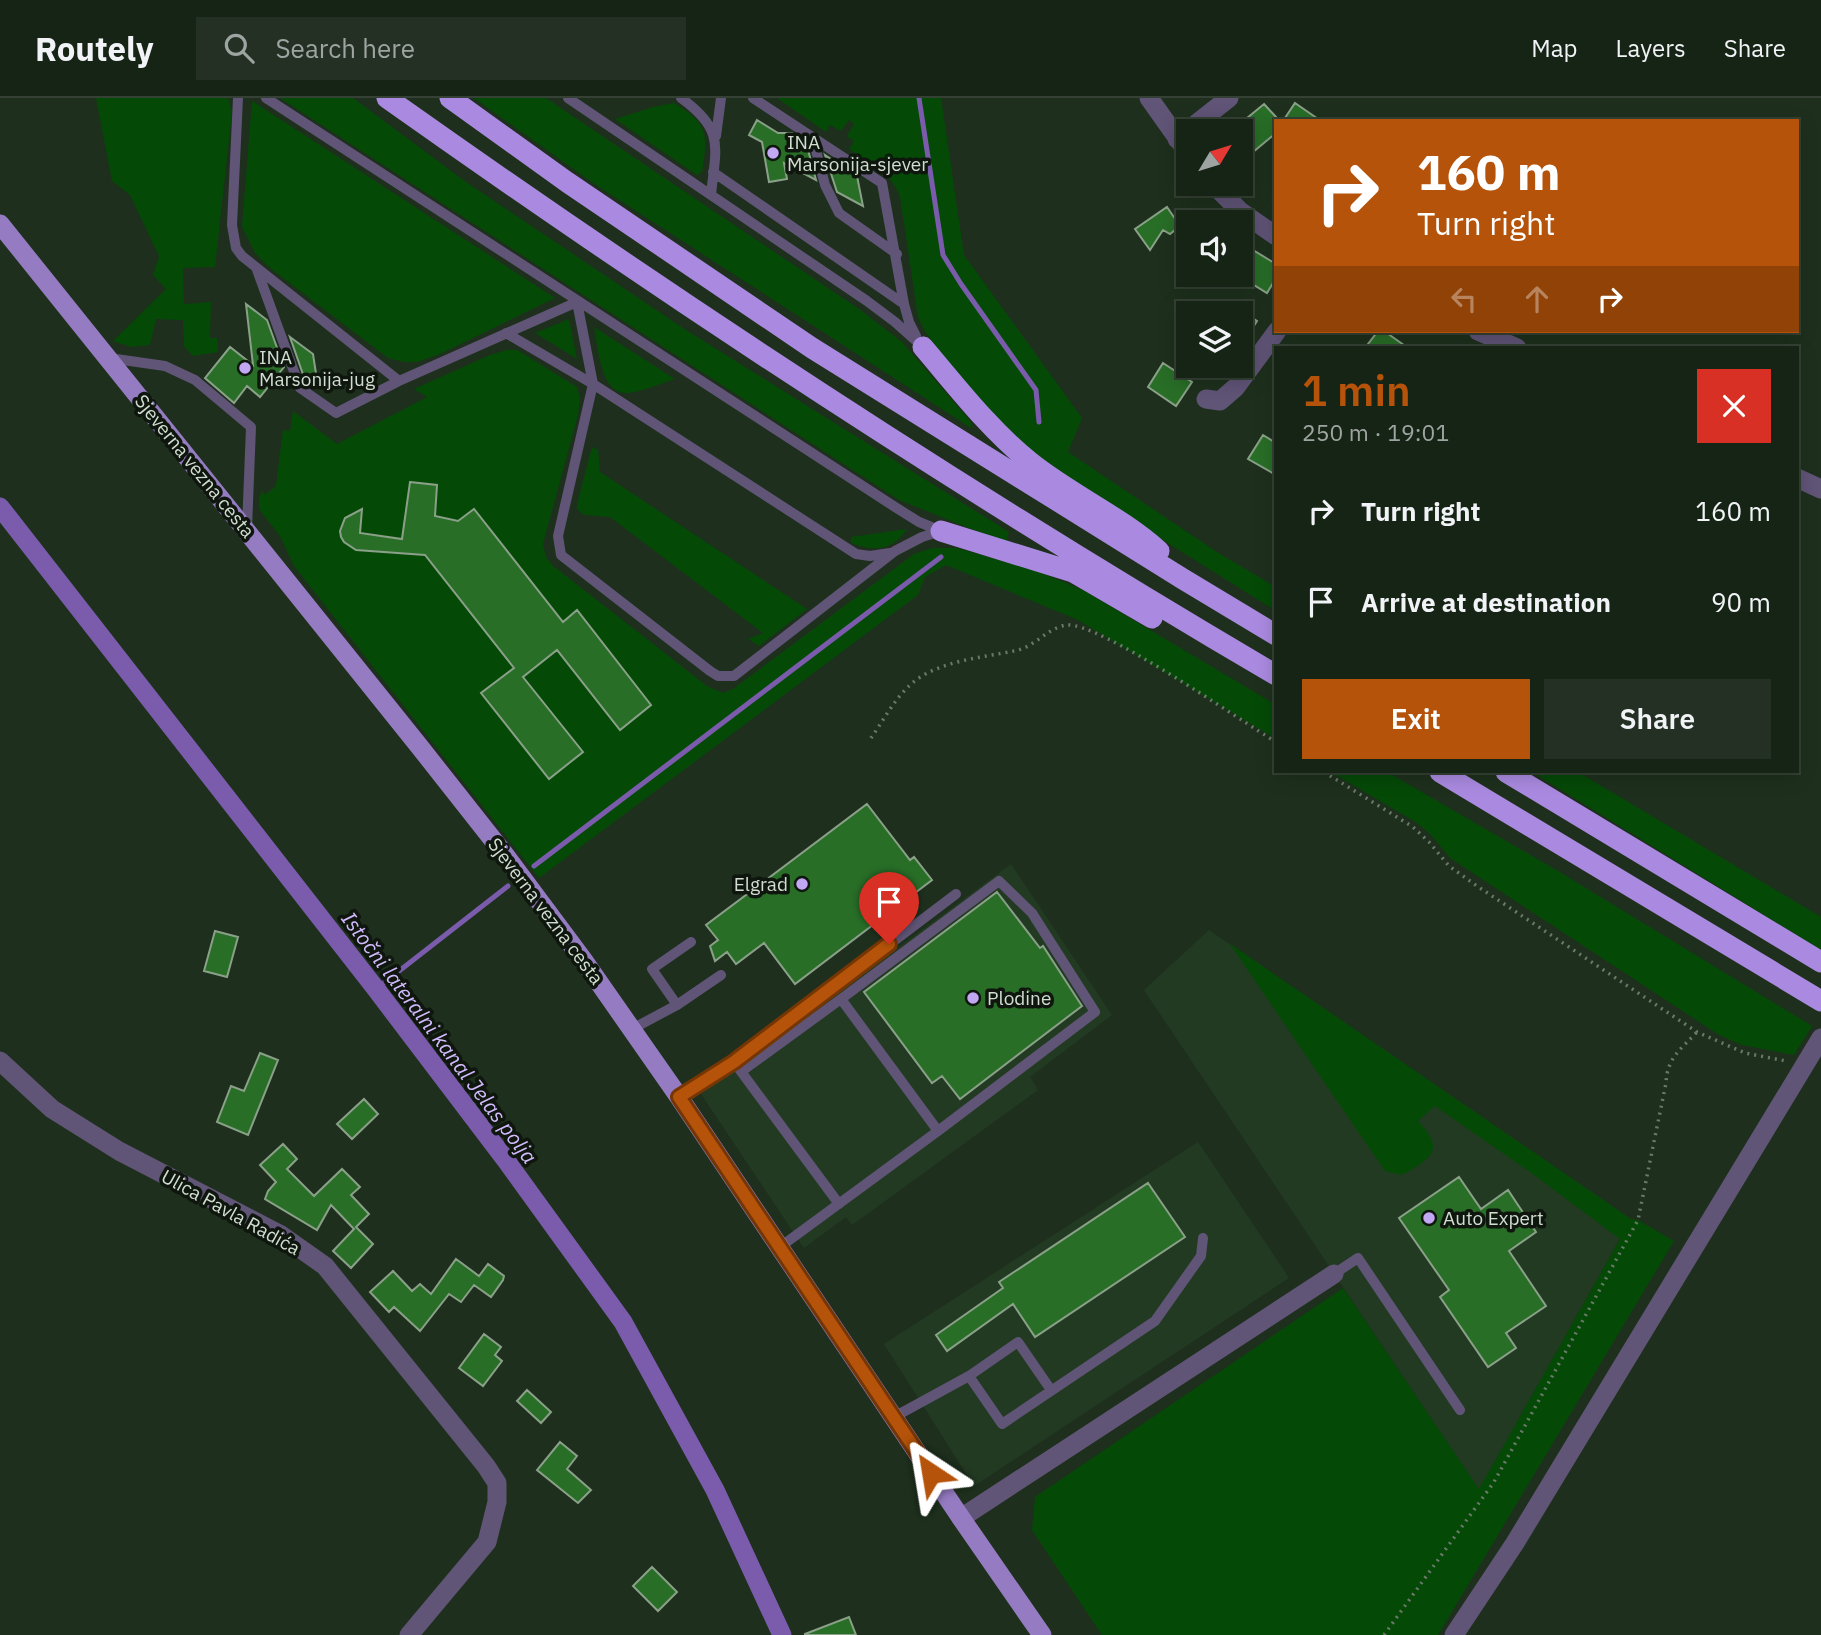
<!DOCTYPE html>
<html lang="en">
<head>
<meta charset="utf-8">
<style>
	body { margin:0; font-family:"IBM Plex Sans",sans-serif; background:#233023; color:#f1f3f6; height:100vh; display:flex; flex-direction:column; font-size:26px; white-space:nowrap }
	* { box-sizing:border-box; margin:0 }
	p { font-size:23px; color:#9ea4a1 }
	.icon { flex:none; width:38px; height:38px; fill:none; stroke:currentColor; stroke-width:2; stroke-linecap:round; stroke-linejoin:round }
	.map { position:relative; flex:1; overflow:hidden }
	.details { position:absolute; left:1274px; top:248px; width:525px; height:427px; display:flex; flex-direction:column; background:#162416; border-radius:0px; box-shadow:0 4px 18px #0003,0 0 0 2px #354135 }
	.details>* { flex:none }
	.top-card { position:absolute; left:1274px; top:21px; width:525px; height:214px; border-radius:0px; box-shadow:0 4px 18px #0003,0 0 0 2px #354135; background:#b45309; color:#fff; overflow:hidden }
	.needle { width:46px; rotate:52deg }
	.buttons { position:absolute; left:1176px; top:21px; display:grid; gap:14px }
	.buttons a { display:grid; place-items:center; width:77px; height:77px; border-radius:0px; background:#162416; box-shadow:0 4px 18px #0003,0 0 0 2px #354135; font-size:35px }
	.pin { position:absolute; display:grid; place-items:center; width:60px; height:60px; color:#fff; margin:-72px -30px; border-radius:50% 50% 50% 0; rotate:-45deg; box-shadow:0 0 7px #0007 }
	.pin .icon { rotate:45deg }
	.me { position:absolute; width:77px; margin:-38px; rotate:327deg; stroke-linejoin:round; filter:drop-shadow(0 0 5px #0008) }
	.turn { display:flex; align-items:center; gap:24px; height:147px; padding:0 28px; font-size:32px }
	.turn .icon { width:91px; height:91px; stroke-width:2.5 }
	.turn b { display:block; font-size:49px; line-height:60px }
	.lanes { display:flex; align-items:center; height:66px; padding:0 28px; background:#0003; justify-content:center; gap:35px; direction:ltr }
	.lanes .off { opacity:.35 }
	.round { display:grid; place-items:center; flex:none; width:74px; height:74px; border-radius:0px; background:#233023 }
	.head { display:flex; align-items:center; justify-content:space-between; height:119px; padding:0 28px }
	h1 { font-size:42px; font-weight:600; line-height:52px; color:#b45309 }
	.action { display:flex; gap:14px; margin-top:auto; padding:14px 28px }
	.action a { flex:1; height:80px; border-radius:0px; background:#b45309; color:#fff; font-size:28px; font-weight:600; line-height:80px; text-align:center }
	.action a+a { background:#233023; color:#f1f3f6 }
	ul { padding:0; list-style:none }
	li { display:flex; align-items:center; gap:21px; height:91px; padding:0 28px }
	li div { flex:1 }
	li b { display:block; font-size:26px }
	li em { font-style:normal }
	header { display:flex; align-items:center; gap:42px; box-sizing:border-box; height:98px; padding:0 35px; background:#162416; border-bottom:2px solid #354135 }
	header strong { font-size:33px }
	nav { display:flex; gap:38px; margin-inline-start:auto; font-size:24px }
	.search { width:490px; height:63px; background:#233023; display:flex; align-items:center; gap:18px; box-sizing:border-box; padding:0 24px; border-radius:0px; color:#9ea4a1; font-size:26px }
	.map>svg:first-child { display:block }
</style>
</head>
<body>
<header>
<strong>Routely</strong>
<div class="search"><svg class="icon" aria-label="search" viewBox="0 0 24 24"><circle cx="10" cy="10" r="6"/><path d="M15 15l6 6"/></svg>Search here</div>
<nav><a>Map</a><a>Layers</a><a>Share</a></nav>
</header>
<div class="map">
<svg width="1821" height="1537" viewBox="0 0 1821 1537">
	<rect width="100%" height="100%" fill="#1e301d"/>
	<path fill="#233a22" d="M 1011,766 L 1112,917 L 1030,979 L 1038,992 L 852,1127 L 846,1119 L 804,1150 L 701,996 Z
		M 1209,832 L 1631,1121 L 1479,1392 L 1144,892 Z
		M 1198,1044 L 1289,1180 L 974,1388 L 884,1246 Z"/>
	<path fill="#054907" d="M 96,0 L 228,0 L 232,14 L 215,169 L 183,170 L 184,206 L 211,204 L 210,240 L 217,240 L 218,254 L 193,258 L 184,248 L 183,222 L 156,221 L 150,247 L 131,249 L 113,243 L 166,191 L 153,177 L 159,158 L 130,97 L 112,83 Z
		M 280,0 L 353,0 L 466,84 L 686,232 L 1009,434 L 1006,445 L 899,402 Z
		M 474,0 L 546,0 L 859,211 L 902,244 L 971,324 L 971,330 L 593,85 Z
		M 777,0 L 941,0 L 964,157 L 1082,320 L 1068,354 L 1217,454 L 1276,489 L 1276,513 L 1047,369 L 995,319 L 947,264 L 926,235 L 918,219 L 900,99 C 892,75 870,65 849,51 L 854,43 L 847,38 L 854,26 L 849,22 L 841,33 L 830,27 L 826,34 Z
		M 252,3 L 555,200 L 440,256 L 417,264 L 404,264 L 388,260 L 270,170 L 255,155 L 242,129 Z
		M 674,5 C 709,26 708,36 702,74 L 697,77 L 615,21 L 653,9 Z
		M 569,221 L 577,261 L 535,235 Z
		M 594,229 L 675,281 C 662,285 639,295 626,295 C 600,295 598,248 594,229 Z
		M 506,252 L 517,252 L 577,289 L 580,300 L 578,317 L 543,446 L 546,459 L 552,467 L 707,588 L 723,595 L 733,591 L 914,456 L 932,450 L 957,450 L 1039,474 L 1083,492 L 1276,607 L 1276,641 L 1078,522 L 946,467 L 925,479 L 918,497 L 539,780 L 294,468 L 280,438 L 259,411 L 259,401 L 262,392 L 265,397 L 276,388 L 283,332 L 290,333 L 293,313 L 337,346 L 427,299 L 414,291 L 490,257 Z
		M 592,349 L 598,352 L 600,374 L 807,511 L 759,548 L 748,541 L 763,535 L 610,419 L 584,417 L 577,411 L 577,406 Z
		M 907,431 C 892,453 875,454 851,445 L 851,439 Z
		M 1331,674 L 1387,674 L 1558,773 L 1812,928 L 1794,957 L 1742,947 L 1719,937 L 1450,760 L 1431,737 L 1417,725 Z
		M 1532,674 L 1578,674 L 1821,819 L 1821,852 Z
		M 1229,845 L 1631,1121 L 1638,1122 L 1674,1143 L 1438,1537 L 1102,1537 L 1032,1432 L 1035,1399 L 1343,1190 L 1479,1391 L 1620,1141 L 1530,1074 L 1435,1008 L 1418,1023 C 1446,1052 1432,1060 1402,1077 L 1385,1073 Z"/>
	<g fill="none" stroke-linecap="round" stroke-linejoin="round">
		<path stroke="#7a5bac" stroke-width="5" d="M 919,0 L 943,157 L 961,186 L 1036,292 L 1039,324
			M 534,768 L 941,459
			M 376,891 L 508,788"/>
		<path stroke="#7a5bac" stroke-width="19" d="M 0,409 L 376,891 L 505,1061 L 623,1224 L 715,1392 L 782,1537"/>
	</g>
	<path fill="#286e27" stroke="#8ba089" stroke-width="2" d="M 1295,5 L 1321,23 L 1283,23 Z
		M 1264,6 L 1276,19 L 1276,35 L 1241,64 L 1241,25 Z
		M 757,22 L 778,35 L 792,35 L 806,44 L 816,82 L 784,65 L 787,81 L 769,84 L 762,44 L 749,37 Z
		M 825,57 L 857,78 L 863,108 L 837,94 Z
		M 1167,109 L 1180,128 L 1170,136 L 1163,132 L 1150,152 L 1135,131 Z
		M 1248,149 L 1276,166 L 1276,180 L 1267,195 L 1241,179 L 1241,161 Z
		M 246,206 L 267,222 L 284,269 L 260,299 L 247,288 L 234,305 L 205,280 L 230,249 L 253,267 Z
		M 1241,212 L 1257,223 L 1241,248 Z
		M 1378,233 L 1384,233 L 1408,250 L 1365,250 Z
		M 290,239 L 313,256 L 317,282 L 306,285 Z
		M 1163,265 L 1192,284 L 1176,308 L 1148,289 Z
		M 1263,337 L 1276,345 L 1276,377 L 1248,361 Z
		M 410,384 L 437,387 L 435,418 L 458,423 L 474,411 L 563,524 L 577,512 L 651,607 L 620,632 L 557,552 L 523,579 L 583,654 L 549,681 L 481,595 L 514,570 L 425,457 L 356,452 L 344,444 L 341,439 L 340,433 L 345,420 L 362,411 L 360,435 L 402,441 Z
		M 867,706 L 910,762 L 914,759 L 932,782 L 795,886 L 764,845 L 736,866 L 727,854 L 715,863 L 710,848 L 718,842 L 706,827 Z
		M 997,794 L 1040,850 L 1043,848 L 1082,908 L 960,1001 L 942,978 L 932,985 L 864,894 Z
		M 215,833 L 238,839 L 227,879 L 204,873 Z
		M 260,955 L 278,962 L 248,1037 L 217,1024 L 231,988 L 244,993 Z
		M 364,1001 L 378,1016 L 352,1041 L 337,1026 Z
		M 283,1046 L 297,1061 L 287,1071 L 314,1098 L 342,1071 L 360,1089 L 351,1097 L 369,1116 L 356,1129 L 373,1146 L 351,1170 L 333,1153 L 354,1131 L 331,1107 L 317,1132 L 265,1101 L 268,1093 L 276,1084 L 260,1067 Z
		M 1459,1079 L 1481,1111 L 1508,1092 L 1536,1134 L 1509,1153 L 1546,1208 L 1506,1235 L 1516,1250 L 1488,1269 L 1440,1199 L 1449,1192 L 1399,1120 Z
		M 1148,1085 L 1185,1139 L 1035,1239 L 1013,1206 L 947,1253 L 936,1237 L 1003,1190 L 999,1184 Z
		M 456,1161 L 479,1178 L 488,1166 L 504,1178 L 503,1182 L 491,1199 L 474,1187 L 461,1204 L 449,1196 L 420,1233 L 394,1209 L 389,1214 L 370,1194 L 393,1173 L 412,1193 L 420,1186 L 431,1196 Z
		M 484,1236 L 501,1249 L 495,1257 L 502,1263 L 483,1288 L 459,1270 Z
		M 527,1292 L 551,1314 L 541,1325 L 517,1303 Z
		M 560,1344 L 577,1358 L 567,1371 L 591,1392 L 578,1405 L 537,1372 Z
		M 652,1469 L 677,1494 L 658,1513 L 633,1488 Z
		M 849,1519 L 856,1537 L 805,1537 L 805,1536 Z"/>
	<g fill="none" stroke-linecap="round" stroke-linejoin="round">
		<path stroke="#6a7969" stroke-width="3.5" stroke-dasharray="2 5" stroke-linecap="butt" d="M 871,640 C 883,623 894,602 909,588 C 935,563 980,560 1014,553 C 1034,550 1047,530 1066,527 C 1098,523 1241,623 1276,644
			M 1324,674 L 1413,729 L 1429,744 L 1449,768 L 1477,788 L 1697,934 L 1745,955 L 1786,963
			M 1384,1537 L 1494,1384 L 1638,1122 L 1666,985 C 1667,960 1681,951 1697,934"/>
		<path stroke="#605477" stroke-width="10" d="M 238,0 L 232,127 L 236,150 L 242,158 L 399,283 L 577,204 L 593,286 L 558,438 L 561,457 L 710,573 L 718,578 L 734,578 L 895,453 L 922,439 L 941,433
			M 266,0 L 895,409 L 919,424 L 941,433
			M 568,0 L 867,203 L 895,224 L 923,249
			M 681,0 C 725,32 716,48 711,97
			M 753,0 L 882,85 L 904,206 L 909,224 L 916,238
			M 716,38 L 721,0
			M 813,41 L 825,87 L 839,115 L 897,156
			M 713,74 L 904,206
			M 256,169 L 300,290 L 336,315 L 399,283
			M 506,235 L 593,286 L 856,456 L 870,458 L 890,455
			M 109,260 L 165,268 L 195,282 L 251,329 L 247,430
			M 841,901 L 999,783 L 1032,815 L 1095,914 L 938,1033
			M 677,907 L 652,871 L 691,844
			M 632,931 L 677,907 L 721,877
			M 734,964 L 956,796
			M 742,973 L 841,901 L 938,1033 L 780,1149
			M 679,999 L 734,964 L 839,1106
			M 1334,1176 L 1358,1160 L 1460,1312
			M 969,1278 L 1002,1326 L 1155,1223 L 1201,1158 L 1203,1140
			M 894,1319 L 969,1278 L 1018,1244 L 1051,1292"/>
		<path stroke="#605477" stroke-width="19" d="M 1149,0 L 1188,55
			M 1177,41 L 1229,0
			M 1213,86 L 1240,113 L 1276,138
			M 1478,233 L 1517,250
			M 1206,301 L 1220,303 L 1236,289 L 1277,233
			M 1797,380 L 1821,391
			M 0,963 L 52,1011 L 119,1053 L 281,1137 L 325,1168 L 486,1368 L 497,1385 L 497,1404 L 487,1444 L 409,1537
			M 961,1420 L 1334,1176
			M 1454,1537 L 1515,1445 L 1821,940"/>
		<path stroke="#957bc2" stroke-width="19" d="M 0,126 L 419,648 L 505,757 L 584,863 L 679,999 L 961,1420 L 1042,1537"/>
		<path stroke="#aa8ae0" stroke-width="21" d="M 387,0 C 675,204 971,398 1276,577
			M 450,0 L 567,84 L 812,250 L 1183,481 L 1276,537
			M 923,249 C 957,289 989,331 1030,364 C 1071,397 1120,418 1159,453
			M 941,433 L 1073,474 L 1152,520
			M 1440,674 L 1821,903
			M 1506,674 L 1821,864"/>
	</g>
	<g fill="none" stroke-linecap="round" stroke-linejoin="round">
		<defs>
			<path id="route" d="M 889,846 L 734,964 L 679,999 L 931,1375"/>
		</defs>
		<use href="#route" stroke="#753606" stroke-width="18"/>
		<use href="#route" stroke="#b45309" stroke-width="12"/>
	</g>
	<g fill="#c2a8f3" stroke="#0e160d" stroke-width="2.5">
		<circle cx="773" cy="55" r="7"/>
		<circle cx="245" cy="270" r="7"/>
		<circle cx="802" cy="786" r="7"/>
		<circle cx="973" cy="900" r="7"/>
		<circle cx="1429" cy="1120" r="7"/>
	</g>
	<g text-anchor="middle" stroke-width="7" stroke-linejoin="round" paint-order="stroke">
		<g font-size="19" fill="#d2ddd1" stroke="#0e160d" text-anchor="start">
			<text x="787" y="51">INA<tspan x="787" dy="22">Marsonija-sjever</tspan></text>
			<text x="259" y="266">INA<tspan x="259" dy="22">Marsonija-jug</tspan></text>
			<text x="788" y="793" text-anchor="end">Elgrad</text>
			<text x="987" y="907">Plodine</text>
			<text x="1443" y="1127">Auto Expert</text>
		</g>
		<g font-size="19" fill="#d2ddd1" stroke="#0e160d">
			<text transform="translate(195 368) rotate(51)" y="7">Sjeverna vezna cesta</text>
			<text transform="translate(546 813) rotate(53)" y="7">Sjeverna vezna cesta</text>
			<text transform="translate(231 1114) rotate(29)" y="7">Ulica Pavla Radića</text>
		</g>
		<g font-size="21" font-style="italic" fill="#d2bbfd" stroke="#0e160d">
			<text transform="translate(439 940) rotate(53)" y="7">Istočni lateralni kanal Jelas polja</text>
		</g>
	</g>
</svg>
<div class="buttons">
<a><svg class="needle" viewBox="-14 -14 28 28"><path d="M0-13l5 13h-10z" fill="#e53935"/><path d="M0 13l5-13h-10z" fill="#9ea4a1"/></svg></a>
<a><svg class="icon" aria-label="sound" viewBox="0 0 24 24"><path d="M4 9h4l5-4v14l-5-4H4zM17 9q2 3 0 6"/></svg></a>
<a><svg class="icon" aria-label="layers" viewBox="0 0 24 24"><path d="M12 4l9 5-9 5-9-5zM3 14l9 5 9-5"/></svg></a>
</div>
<div class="pin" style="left:889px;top:846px;background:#d93025"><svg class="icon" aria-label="arrive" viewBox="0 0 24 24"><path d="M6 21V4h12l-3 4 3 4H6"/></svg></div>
<svg class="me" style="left:931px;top:1375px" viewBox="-20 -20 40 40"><path d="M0-17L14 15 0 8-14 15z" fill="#b45309" stroke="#fff" stroke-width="4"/></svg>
<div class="top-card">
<div class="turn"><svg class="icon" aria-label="right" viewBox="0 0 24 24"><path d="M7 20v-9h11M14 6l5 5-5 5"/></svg><div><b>160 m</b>Turn right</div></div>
<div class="lanes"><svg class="icon off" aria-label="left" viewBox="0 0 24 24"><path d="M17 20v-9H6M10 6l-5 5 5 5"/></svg><svg class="icon off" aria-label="ahead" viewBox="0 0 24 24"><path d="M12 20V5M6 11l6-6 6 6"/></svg><svg class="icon" aria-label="right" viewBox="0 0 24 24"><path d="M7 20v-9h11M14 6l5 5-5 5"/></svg></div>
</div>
<section class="details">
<div class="head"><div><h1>1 min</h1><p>250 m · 19:01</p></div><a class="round" style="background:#d93025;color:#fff"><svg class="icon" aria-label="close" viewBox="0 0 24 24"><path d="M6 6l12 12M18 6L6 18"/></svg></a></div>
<ul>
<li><svg class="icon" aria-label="right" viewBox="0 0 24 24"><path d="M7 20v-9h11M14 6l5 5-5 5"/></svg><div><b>Turn right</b></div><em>160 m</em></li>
<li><svg class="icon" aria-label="arrive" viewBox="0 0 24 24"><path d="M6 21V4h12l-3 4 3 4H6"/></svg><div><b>Arrive at destination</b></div><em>90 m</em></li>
</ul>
<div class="action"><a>Exit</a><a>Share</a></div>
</section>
</div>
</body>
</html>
